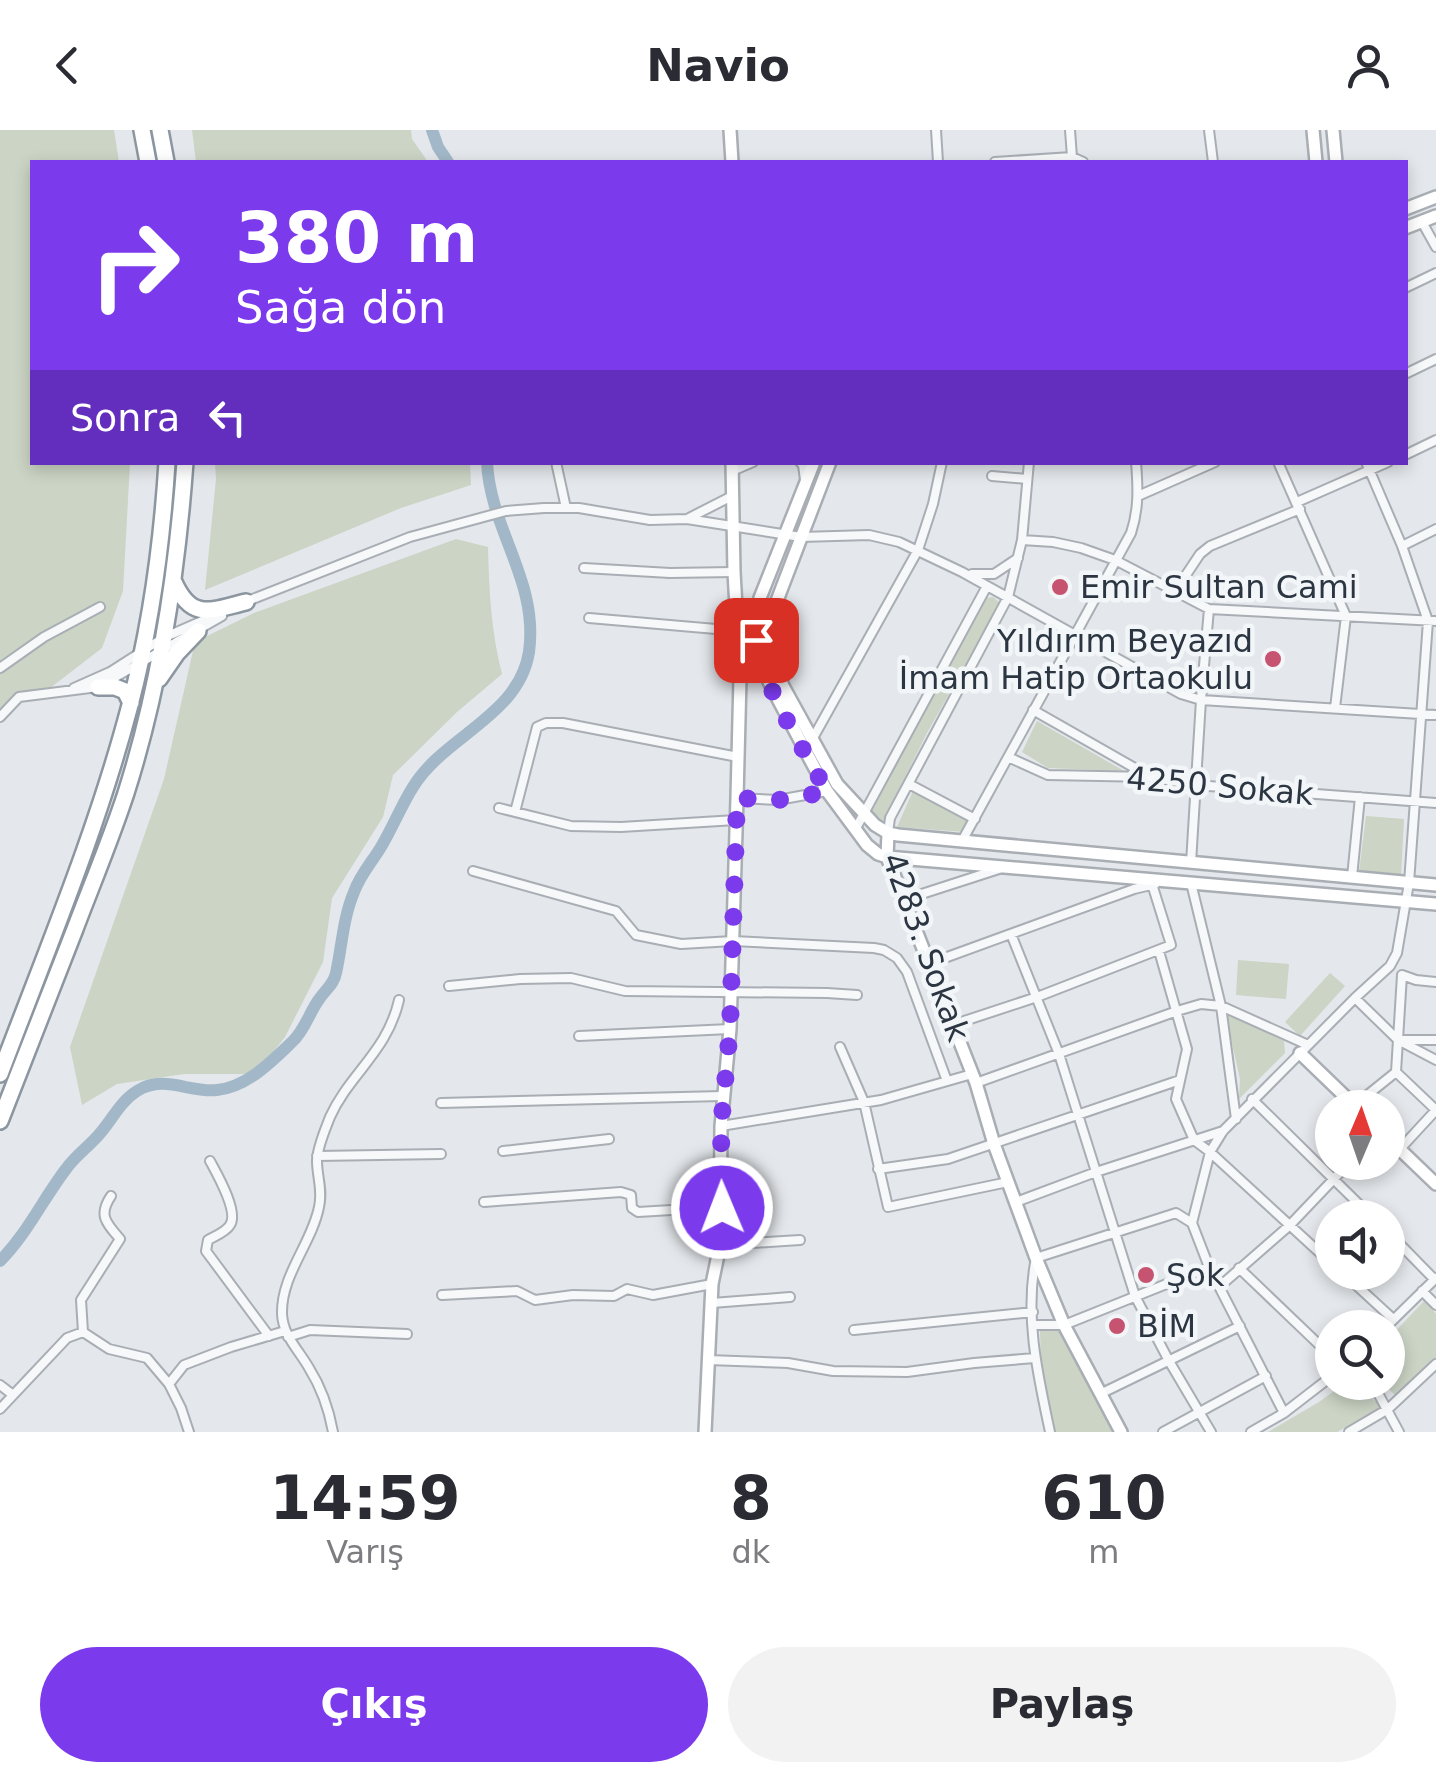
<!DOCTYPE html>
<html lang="tr">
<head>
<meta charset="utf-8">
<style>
	body { margin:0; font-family:"DejaVu Sans",sans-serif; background:#f2f2f3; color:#2b2b33; height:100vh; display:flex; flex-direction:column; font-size:38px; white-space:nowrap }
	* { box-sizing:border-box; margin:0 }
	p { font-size:32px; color:#7c7c81 }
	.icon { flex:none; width:55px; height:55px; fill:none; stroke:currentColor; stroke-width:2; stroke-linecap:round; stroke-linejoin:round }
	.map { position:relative; height:1302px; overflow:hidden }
	.panel { display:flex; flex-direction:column; background:#fff; flex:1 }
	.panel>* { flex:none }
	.banner { position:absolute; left:30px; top:30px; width:1378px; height:305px; border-radius:0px; box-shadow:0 5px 15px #0003; background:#7c3aed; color:#fff; overflow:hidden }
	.needle { width:65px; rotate:2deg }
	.fabs { position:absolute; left:1315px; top:960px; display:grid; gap:20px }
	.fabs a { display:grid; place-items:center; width:90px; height:90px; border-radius:50%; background:#fff; box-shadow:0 5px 15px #0003; font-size:50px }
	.pin { position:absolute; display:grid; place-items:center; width:85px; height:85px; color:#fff; margin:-42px; border-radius:20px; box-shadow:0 5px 15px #0006 }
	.me { position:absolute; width:110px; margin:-55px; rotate:359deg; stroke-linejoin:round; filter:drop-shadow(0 0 8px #0008) }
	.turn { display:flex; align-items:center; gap:35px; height:210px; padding:0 40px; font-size:45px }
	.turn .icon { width:130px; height:130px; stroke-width:2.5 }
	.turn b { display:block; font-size:70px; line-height:85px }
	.then { display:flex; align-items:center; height:95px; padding:0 40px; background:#0003; gap:20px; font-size:38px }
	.eta { display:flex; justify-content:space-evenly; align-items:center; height:170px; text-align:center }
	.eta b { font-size:60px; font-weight:800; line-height:70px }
	.action { display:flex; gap:20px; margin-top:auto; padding:20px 40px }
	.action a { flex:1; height:115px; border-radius:60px; background:#7c3aed; color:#fff; font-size:40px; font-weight:800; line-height:115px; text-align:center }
	.action a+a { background:#f2f2f3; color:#2b2b33 }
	header { display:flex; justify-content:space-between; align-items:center; height:130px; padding:0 40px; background:#fff; font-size:45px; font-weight:800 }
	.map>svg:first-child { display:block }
</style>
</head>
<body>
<header><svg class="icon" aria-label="back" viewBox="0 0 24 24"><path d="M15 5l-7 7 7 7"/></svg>Navio<svg class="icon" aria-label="person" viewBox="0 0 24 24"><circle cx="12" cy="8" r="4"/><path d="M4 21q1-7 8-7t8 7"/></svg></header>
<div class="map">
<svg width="1436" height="1302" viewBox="0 0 1436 1302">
	<rect width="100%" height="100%" fill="#e4e7eb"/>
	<path fill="#cbd4c5" d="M 0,0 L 114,0 L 119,32 L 32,32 L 32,332 L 130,333 L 123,461 L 102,518 L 45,562 L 0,582 Z
		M 192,0 L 411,0 L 412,9 L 428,32 L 196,32 Z
		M 215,333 L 470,333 L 471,355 L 401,378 L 205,460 L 216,349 Z
		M 456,409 L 488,417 C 489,460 491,502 502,544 L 457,582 L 393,645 L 383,687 L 332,768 L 323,832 L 285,907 L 256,944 L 184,944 L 117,954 L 82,975 L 70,917 L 164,649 L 195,512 L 254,483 Z
		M 993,467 L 1000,473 L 927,603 L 883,691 L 872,681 L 874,670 L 987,468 Z
		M 1037,591 L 1124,641 L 1048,638 L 1022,622 Z
		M 913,661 L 966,689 L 968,693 L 965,702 L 897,697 Z
		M 1366,686 L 1404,689 L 1401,746 L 1359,742 Z
		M 1238,830 L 1289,834 L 1286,869 L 1236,865 Z
		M 1330,843 L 1345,856 L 1300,906 L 1285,892 Z
		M 1228,883 L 1284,911 L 1285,923 L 1239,969 L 1240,949 L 1226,887 Z
		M 1425,1170 L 1436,1184 L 1436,1228 L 1396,1266 L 1382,1253 L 1388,1252 L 1388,1209 Z
		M 1040,1201 L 1061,1201 L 1115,1302 L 1055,1302 L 1041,1232 Z
		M 1345,1253 L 1354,1253 L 1382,1277 L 1337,1302 L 1268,1302 L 1319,1272 Z"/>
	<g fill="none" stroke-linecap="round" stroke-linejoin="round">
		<path stroke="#a2b8c8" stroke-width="12" d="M 432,0 L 438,17 L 448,32
			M 0,1131 C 27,1104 43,1069 66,1039 C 76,1025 91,1015 102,1001 C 113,988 121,971 137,961 C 164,944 189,963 217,960 C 247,957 271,932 292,912 C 306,899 309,882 320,868 C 326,859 334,854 336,843 C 342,816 343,788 354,762 C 360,745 372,732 381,717 C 393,697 401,676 413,657 C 444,606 519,586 529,522 C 539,451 490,400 487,332"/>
		<defs>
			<path id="street" d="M 936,0 L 938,32
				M 1070,0 L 1072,27
				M 1209,0 L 1213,32
				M 995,32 L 1072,27 L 1083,32
				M 1422,92 L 1436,117
				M 1405,158 L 1436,143
				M 1405,244 L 1436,229
				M 1405,325 L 1436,310
				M 556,332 L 566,378
				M 800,332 L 803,335 L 805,350
				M 1278,332 L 1346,486 L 1335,578
				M 732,341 L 753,332
				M 992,346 L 1027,349
				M 1138,366 L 1215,332
				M 1297,372 L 1388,332
				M 687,389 L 732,366
				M 1022,410 L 1053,412 L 1081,418 L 1115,430 L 1209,479 L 1436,491
				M 1402,416 L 1436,399
				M 584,438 L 670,443 L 734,442
				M 972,444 L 994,444 L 1018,428
				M 1176,460 L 1200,424 L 1210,416 L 1300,379
				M 245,472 L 410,407 L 506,381 L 544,378 L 579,378 L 650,390 L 687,389 L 801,407 L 869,405 L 899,412 L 962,442 L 1181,564 L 1201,570 L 1436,585
				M 589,488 L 739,501
				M 0,538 L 44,507 L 100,477
				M 74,558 L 110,542 L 163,508 L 218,484
				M 1033,580 L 1147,645
				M 0,587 L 19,567 L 98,557 L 222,486
				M 813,608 L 918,420 L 933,374 L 942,332
				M 1008,627 L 1048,645 L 1151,647 L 1195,655 L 1436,673
				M 909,654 L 975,689
				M 737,668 L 778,670 L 827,661
				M 499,678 L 571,696 L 621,697 L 736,690
				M 515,682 L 537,597 L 546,593 L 563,593 L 738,627
				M 855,700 L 987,456
				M 888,703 L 890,688 L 1008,467 L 1022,410 L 1029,332
				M 962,711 L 1131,403 C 1139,379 1138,357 1136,332
				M 1191,733 L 1201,570 L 1209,479
				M 473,741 L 616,781 L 636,805 L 681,814 L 733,811 L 874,818 L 884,820 L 897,828 L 907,842 L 947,951
				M 1352,747 L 1360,667
				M 1191,753 L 1221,876 L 1308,915
				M 903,770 L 999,739
				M 1011,804 L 1059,924 L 1135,1166 L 1169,1231 L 1211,1302
				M 1159,821 L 1187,919 L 1176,969 L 1194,1010 L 1210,1022 L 1332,1134
				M 928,834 L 1134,759 L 1155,754
				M 1402,845 L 1416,850 L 1436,852
				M 449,856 L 520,849 L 571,848 L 625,861 L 827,863 L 857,865
				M 1355,868 L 1398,910 L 1436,930
				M 952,895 L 1037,867 L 1171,815 L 1152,754
				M 579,906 L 730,899
				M 1403,910 L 1436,910
				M 840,917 L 864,972 L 888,1077 L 1008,1052
				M 1396,942 L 1436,980
				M 976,953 L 1177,881 L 1201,874 L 1221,876 L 1236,989
				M 1252,969 L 1373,1088
				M 441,973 L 722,966
				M 1355,975 L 1396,942 L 1402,845
				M 721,996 L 881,970 L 972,944
				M 1400,1019 L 1436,980
				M 503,1021 L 609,1009
				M 317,1026 L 441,1024
				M 210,1031 C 217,1044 239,1082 230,1095 C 226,1102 215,1106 208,1110 L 206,1121 L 269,1206
				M 878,1039 L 948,1029 L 1180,950
				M 484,1072 L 621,1062 L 631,1065 L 632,1078 L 638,1082 L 722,1077
				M 1016,1072 L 1096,1042 L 1223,1001
				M 1388,1102 L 1434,1149
				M 720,1115 L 800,1110
				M 1239,1138 L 1332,1227
				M 1342,1142 L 1393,1189
				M 1219,1157 L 1290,1095 L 1350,1032
				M 1422,1161 L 1436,1175
				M 442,1165 L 517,1161 L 535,1170 L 573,1165 L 614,1166 L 627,1159 L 653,1165 L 712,1154
				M 712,1173 L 790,1167
				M 1034,1195 L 1064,1195 L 1209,1137
				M 1385,1198 L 1436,1148
				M 854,1200 L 1033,1182
				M 83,1202 L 81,1170 L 120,1109 C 106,1093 98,1085 111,1066
				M 288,1207 L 310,1200 L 407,1204
				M 708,1230 L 788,1233 L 833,1241 L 907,1242 L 974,1233 L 1035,1228
				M 1363,1252 L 1379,1265 L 1399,1302
				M 169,1254 L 184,1235 L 231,1217 L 285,1201
				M 0,1255 L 13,1265
				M 1100,1264 L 1240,1196
				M 0,1279 L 67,1208 L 83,1202 L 109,1219 L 147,1228 L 169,1254 L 181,1278 L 189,1302
				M 1284,1283 L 1209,1137 L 1192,1093 L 1210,1022 L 1223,1001 L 1355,868 L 1390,836 L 1397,823 L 1409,753 L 1428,491 L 1402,416 L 1366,332
				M 333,1302 C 329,1280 321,1257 309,1238 C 299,1220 283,1206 282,1184 C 281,1145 312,1113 319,1077 C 323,1060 317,1047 317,1031 C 317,1018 325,1000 330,987 C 350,943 387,922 399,870
				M 1050,1302 C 1038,1246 1024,1185 1036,1128 L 1176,1083 L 1192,1093
				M 1163,1302 L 1266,1246
				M 1251,1302 L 1284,1283 L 1332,1246
				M 1349,1302 L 1388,1279 L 1436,1234"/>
			<path id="secondary" d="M 730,0 L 732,32
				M 1313,0 L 1316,32
				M 1333,0 L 1336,32
				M 1405,79 L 1436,67
				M 1405,98 L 1436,86
				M 814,332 L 760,468 L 755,490 L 756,510 L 759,529 L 771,556 L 827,661 L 867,715 L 878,724 L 887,727 L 1436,774
				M 830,332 L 770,489 L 767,503 L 770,522 L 783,556 L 837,654 L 875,695 L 888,703 L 898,705 L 1436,755
				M 888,703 L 887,727 L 976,953 L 994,1014 L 1036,1128 L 1064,1195 L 1121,1302
				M 1300,923 L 1357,978
				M 1388,1008 L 1436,1054
				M 705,1302 L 712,1154 L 720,1115 L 721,996 L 730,899 L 737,668 L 740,548 L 734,442 L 732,332"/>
			<path id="highway" d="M 142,0 L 148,32
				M 160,0 L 166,32
				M 174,452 C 192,492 212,480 246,472
				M 159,549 L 177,523 L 198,501
				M 98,557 L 115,557 L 125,561 L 131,573
				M 0,944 C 46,822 97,701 130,575 C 151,495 162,414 167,332
				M 0,991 C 25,927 50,863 75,799 C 92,754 111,709 126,663 C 160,556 177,444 185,332"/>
		</defs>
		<use href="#street" stroke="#a9aeb5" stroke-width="12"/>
		<use href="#secondary" stroke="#a9aeb5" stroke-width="16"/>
		<use href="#highway" stroke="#8c96a0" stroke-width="20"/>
		<use href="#street" stroke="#f6f8f9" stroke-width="8"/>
		<use href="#secondary" stroke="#fff" stroke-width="11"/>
		<use href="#highway" stroke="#fff" stroke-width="15"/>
	</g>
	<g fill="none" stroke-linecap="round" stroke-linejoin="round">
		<path stroke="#7c3aed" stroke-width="18" stroke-dasharray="0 32.4" d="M 722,1078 L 721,996 L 730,899 L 737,668 L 778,670 L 827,662 C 803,617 764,560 756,510"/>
	</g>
	<g fill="#c6536f" stroke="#f3f6f8" stroke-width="4">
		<circle cx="1060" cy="457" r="10"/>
		<circle cx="1273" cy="529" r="10"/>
		<circle cx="1146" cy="1145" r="10"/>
		<circle cx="1117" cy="1196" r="10"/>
	</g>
	<g text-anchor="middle" stroke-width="9" stroke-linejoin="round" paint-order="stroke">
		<g font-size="32" fill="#2c3642" stroke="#f3f6f8" text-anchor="start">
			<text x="1080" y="468">Emir Sultan Cami</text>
			<text x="1253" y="522" text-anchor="end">Yıldırım Beyazıd<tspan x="1253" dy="37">İmam Hatip Ortaokulu</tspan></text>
			<text x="1166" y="1156">Şok</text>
			<text x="1137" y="1207">BİM</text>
		</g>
		<g font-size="32" fill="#2c3642" stroke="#f3f6f8">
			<text transform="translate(1220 656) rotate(5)" y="11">4250 Sokak</text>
			<text transform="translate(926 817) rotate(70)" y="11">4283. Sokak</text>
		</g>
	</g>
</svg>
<div class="fabs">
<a><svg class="needle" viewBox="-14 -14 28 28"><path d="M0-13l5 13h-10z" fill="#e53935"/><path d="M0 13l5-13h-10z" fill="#7c7c81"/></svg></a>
<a><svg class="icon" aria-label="sound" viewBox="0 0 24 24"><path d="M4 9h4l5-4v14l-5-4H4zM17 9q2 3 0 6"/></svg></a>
<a><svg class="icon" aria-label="search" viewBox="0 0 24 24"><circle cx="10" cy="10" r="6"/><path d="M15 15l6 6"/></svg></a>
</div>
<div class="pin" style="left:756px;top:510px;background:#d93025"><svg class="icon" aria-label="arrive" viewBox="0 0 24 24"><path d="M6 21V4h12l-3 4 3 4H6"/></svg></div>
<svg class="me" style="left:722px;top:1078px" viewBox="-20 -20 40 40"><circle r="17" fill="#7c3aed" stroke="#fff" stroke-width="3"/><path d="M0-11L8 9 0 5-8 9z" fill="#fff"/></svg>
<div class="banner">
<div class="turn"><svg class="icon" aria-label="right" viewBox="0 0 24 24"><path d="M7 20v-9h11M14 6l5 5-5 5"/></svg><div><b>380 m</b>Sağa dön</div></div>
<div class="then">Sonra<svg class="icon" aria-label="left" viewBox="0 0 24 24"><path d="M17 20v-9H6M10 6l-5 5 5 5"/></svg></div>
</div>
</div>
<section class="panel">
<div class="eta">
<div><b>14:59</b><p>Varış</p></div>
<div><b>8</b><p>dk</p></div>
<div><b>610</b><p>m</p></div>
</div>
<div class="action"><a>Çıkış</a><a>Paylaş</a></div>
</section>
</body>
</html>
